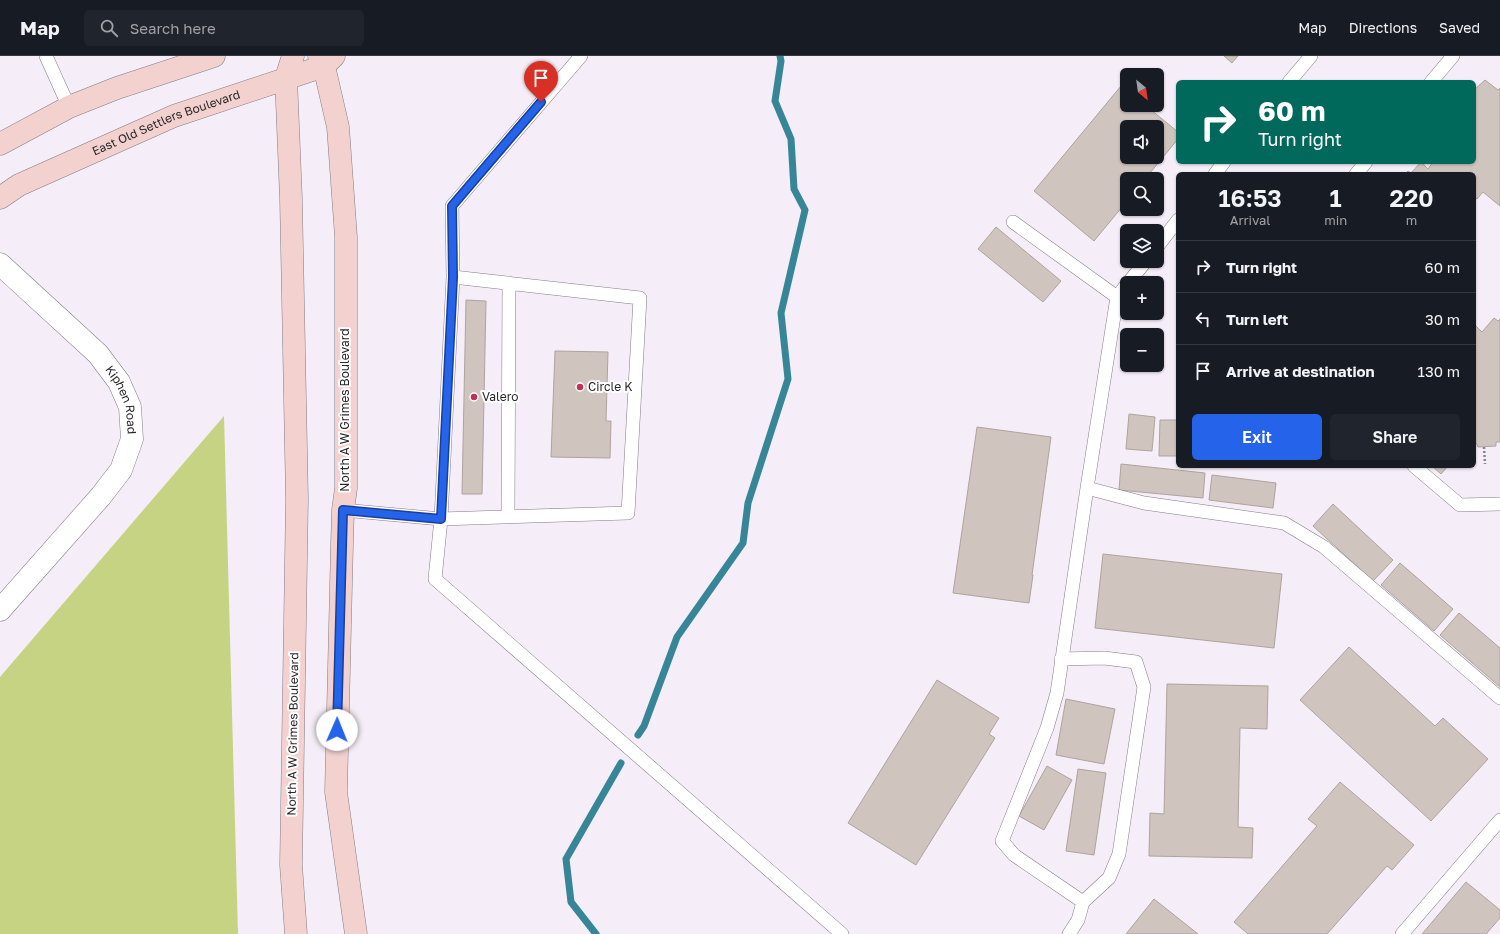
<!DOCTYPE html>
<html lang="en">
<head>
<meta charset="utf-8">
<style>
	body { margin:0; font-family:"Golos Text",sans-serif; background:#20242c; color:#f1f3f6; height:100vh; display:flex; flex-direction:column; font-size:15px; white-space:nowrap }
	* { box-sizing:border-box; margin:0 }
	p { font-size:13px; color:#9ea1a6 }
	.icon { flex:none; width:22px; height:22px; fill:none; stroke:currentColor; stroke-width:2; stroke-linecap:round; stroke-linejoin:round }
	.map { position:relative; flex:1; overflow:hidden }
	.details { position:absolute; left:1176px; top:116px; width:300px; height:296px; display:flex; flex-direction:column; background:#171b24; border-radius:6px; box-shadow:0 1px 3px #0004 }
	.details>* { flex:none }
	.hud { position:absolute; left:1176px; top:24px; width:300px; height:84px; border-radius:6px; box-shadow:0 1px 3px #0004; background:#00695c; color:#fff; overflow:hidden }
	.needle { width:26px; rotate:151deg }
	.controls { position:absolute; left:1120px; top:12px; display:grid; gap:8px }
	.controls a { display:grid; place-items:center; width:44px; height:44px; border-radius:6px; background:#171b24; box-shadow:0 1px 3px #0004; font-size:20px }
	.pin { position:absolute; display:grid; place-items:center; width:34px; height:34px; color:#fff; margin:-41px -17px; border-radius:50% 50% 50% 0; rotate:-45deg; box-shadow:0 0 4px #0007 }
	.pin .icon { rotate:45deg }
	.me { position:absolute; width:44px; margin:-22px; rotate:1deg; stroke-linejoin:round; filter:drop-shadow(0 0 3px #0008) }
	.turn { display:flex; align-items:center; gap:14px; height:84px; padding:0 16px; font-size:18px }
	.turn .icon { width:52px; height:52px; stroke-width:2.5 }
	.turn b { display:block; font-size:28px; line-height:34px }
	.eta { display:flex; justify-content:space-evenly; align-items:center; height:68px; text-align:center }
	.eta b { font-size:24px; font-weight:600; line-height:28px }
	.action { display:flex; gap:8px; margin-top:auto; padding:8px 16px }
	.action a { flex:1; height:46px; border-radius:6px; background:#2563eb; color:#fff; font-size:16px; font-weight:600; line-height:46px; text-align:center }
	.action a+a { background:#20242c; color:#f1f3f6 }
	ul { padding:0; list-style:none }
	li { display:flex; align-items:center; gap:12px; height:52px; padding:0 16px; border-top:1px solid #363941 }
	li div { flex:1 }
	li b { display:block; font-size:15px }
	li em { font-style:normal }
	header { display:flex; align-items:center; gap:24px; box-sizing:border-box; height:56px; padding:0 20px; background:#171b24; border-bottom:1px solid #363941 }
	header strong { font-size:19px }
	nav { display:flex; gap:22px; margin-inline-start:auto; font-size:14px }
	.search { width:280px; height:36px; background:#20242c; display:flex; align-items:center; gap:10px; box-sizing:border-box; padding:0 14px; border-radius:6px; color:#9ea1a6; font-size:15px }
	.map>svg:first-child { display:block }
</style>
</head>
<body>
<header>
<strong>Map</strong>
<div class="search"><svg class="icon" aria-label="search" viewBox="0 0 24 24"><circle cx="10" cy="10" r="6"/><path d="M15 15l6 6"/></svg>Search here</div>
<nav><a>Map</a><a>Directions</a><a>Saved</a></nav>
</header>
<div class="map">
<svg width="1500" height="878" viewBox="0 0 1500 878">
	<rect width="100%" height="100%" fill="#f5edf7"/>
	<path fill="#c6d383" d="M 224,360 L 238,878 L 0,878 L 0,621 Z"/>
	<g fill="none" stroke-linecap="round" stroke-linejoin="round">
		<path stroke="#378698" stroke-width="7" d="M 638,679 L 644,670 L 677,581 L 743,487 L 748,447 L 788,323 L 781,257 L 805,154 L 794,133 L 791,83 L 775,45 L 781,5 L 780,0
			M 596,878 L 571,846 L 566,803 L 621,707"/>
	</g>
	<path fill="#d0c4bf" stroke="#afa39e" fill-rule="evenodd" d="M 1224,0 L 1238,0 L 1232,7 Z
		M 1485,24 L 1498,34 L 1500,32 L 1500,150 L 1483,136 L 1477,143 L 1474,141 L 1474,118 L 1405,118 L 1408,115 L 1411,117 L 1421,106 L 1428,113 L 1433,106 L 1474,106 L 1474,34 Z
		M 1121,30 L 1127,35 L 1127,49 L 1145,49 L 1178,76 L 1178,83 L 1145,123 L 1127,123 L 1127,145 L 1094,185 L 1034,135 ZM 1127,71 L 1157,71 L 1157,101 L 1127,101 Z
		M 996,171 L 1061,225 L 1043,246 L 978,193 Z
		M 466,244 L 486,245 L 482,438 L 462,438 Z
		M 1494,262 L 1498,265 L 1500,263 L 1500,386 L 1496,386 L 1496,390 L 1478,391 L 1476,387 L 1474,387 L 1474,268 L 1482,276 Z
		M 555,295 L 608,296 L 606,365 L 611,365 L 610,402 L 551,401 Z
		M 1129,358 L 1155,361 L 1152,395 L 1126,393 Z
		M 1160,364 L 1178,364 L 1178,400 L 1159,400 Z
		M 977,371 L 1051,381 L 1032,519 L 1033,519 L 1029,547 L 953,537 Z
		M 1121,408 L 1205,417 L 1203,442 L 1119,434 Z
		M 1432,410 L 1448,410 L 1441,418 Z
		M 1212,419 L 1276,427 L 1273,452 L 1209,444 Z
		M 1333,448 L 1393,504 L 1373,525 L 1313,470 Z
		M 1103,498 L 1282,518 L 1274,592 L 1095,572 Z
		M 1400,507 L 1453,553 L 1434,575 L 1381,529 Z
		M 1459,557 L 1500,592 L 1500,631 L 1440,579 Z
		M 1349,591 L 1435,670 L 1443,662 L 1488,703 L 1431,765 L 1300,644 Z
		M 937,624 L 999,662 L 989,678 L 995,682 L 916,809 L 848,767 Z
		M 1167,628 L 1268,630 L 1267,673 L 1240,672 L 1238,771 L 1253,772 L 1252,802 L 1149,800 L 1150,757 L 1164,758 Z
		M 1066,643 L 1115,653 L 1104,708 L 1056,699 Z
		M 1047,710 L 1072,724 L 1044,774 L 1019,760 Z
		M 1078,713 L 1106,717 L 1094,799 L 1066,795 Z
		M 1340,726 L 1414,789 L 1392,814 L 1387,810 L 1327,878 L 1248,878 L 1234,866 L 1317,770 L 1308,763 Z
		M 1466,826 L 1500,854 L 1500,862 L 1486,878 L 1422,878 Z
		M 1154,843 L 1198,878 L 1126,878 Z"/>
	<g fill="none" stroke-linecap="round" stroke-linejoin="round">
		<defs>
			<path id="lane" d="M 46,0 L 69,51
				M 1289,26 L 1311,0
				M 1431,26 L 1453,0
				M 1215,118 L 1224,106
				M 1356,118 L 1366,106
				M 1013,166 L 1117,241
				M 1157,191 L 1178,164
				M 453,221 L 640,242 L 628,457 L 441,463 L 453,221 L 452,150 L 581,0
				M 1128,227 L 1146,205
				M 1127,228 L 1117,241 L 1087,432 L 1144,447 L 1284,467 L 1324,491 L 1500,642
				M 1414,410 L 1460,449 L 1500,448
				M 343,454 L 441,463 L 435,523 L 842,878
				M 508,459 L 509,227
				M 1061,603 L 1104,602 L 1136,606 L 1144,631 L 1119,798 L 1109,822 L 1083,846
				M 1069,878 L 1078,864 L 1083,846 L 1014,799 L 1002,785 L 1047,672 L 1057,637 L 1087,432
				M 1402,878 L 1500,764"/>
			<g id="street">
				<path id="s1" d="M 0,208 L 98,298 L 119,326 L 130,351 L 132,383 L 121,414 L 101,440 L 0,554"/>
			</g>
			<g id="secondary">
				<path d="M 293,0 L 286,22 L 291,143 L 297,443 L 291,809 L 296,878"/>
				<path d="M 319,0 L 324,10 L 338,71 L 346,181 L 346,432 L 343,454 L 342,488 L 336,736 L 356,878"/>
				<path d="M 0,88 L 69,51 L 117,32 L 214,0"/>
				<path id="s2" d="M 0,142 L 19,129 L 174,60 L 324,10 L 334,0"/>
			</g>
		</defs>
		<use href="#lane" stroke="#837c85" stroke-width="14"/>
		<use href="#street" stroke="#837c85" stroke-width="23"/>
		<use href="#secondary" stroke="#837c85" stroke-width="23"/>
		<path stroke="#8a858c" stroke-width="2.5" stroke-dasharray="2 2" stroke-linecap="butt" d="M 1484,391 L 1485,408"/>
		<use href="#lane" stroke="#fff" stroke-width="13"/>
		<use href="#street" stroke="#fff" stroke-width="22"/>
		<use href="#secondary" stroke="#f2d1cf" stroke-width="22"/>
	</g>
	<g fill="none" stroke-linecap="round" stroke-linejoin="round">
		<defs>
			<path id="route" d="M 337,674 L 343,454 L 441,463 L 453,221 L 452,150 L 541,46"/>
		</defs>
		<use href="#route" stroke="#184099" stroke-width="10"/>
		<use href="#route" stroke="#2563eb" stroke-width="7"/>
	</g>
	<g fill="#c03057" stroke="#fff" stroke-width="1.5">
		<circle cx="580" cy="331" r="4"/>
		<circle cx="474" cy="341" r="4"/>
	</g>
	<g text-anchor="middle" stroke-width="4" stroke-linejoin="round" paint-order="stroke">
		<g font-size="12" fill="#2a272b" stroke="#fff">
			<text dy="4" stroke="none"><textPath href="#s2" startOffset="183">East Old Settlers Boulevard</textPath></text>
			<text dy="4" stroke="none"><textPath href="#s1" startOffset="186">Kiphen Road</textPath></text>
			<text transform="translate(345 354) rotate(-90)" y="4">North A W Grimes Boulevard</text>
			<text transform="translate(293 678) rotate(-89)" y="4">North A W Grimes Boulevard</text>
		</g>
		<g font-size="12" fill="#2a272b" stroke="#fff" text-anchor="start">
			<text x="588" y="335">Circle K</text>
			<text x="482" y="345">Valero</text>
		</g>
	</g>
</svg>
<div class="controls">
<a><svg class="needle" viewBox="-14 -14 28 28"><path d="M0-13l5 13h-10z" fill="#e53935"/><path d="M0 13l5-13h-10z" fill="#9ea1a6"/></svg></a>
<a><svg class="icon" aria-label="sound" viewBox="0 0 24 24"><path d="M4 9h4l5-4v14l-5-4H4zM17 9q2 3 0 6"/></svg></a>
<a><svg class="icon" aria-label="search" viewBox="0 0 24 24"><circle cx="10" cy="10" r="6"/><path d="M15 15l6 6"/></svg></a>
<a><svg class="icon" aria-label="layers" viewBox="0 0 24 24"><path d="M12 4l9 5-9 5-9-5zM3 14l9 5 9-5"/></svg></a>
<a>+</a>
<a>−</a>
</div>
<div class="pin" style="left:541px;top:46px;background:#d93025"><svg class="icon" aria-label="arrive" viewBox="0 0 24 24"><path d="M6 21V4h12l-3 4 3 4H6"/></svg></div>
<svg class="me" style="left:337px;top:674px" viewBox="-20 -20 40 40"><circle r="19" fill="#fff"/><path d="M0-13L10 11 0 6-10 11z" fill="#2563eb"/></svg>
<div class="hud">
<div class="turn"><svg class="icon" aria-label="right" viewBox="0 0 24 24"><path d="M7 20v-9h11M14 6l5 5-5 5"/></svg><div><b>60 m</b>Turn right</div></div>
</div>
<section class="details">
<div class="eta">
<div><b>16:53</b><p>Arrival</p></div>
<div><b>1</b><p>min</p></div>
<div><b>220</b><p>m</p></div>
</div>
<ul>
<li><svg class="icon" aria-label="right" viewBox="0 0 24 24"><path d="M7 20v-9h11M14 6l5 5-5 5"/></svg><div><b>Turn right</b></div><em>60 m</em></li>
<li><svg class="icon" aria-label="left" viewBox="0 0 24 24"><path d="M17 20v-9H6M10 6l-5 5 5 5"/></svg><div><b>Turn left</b></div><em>30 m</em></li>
<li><svg class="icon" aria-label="arrive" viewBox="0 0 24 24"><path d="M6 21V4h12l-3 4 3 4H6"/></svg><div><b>Arrive at destination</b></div><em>130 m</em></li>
</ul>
<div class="action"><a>Exit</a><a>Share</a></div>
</section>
</div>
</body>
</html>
